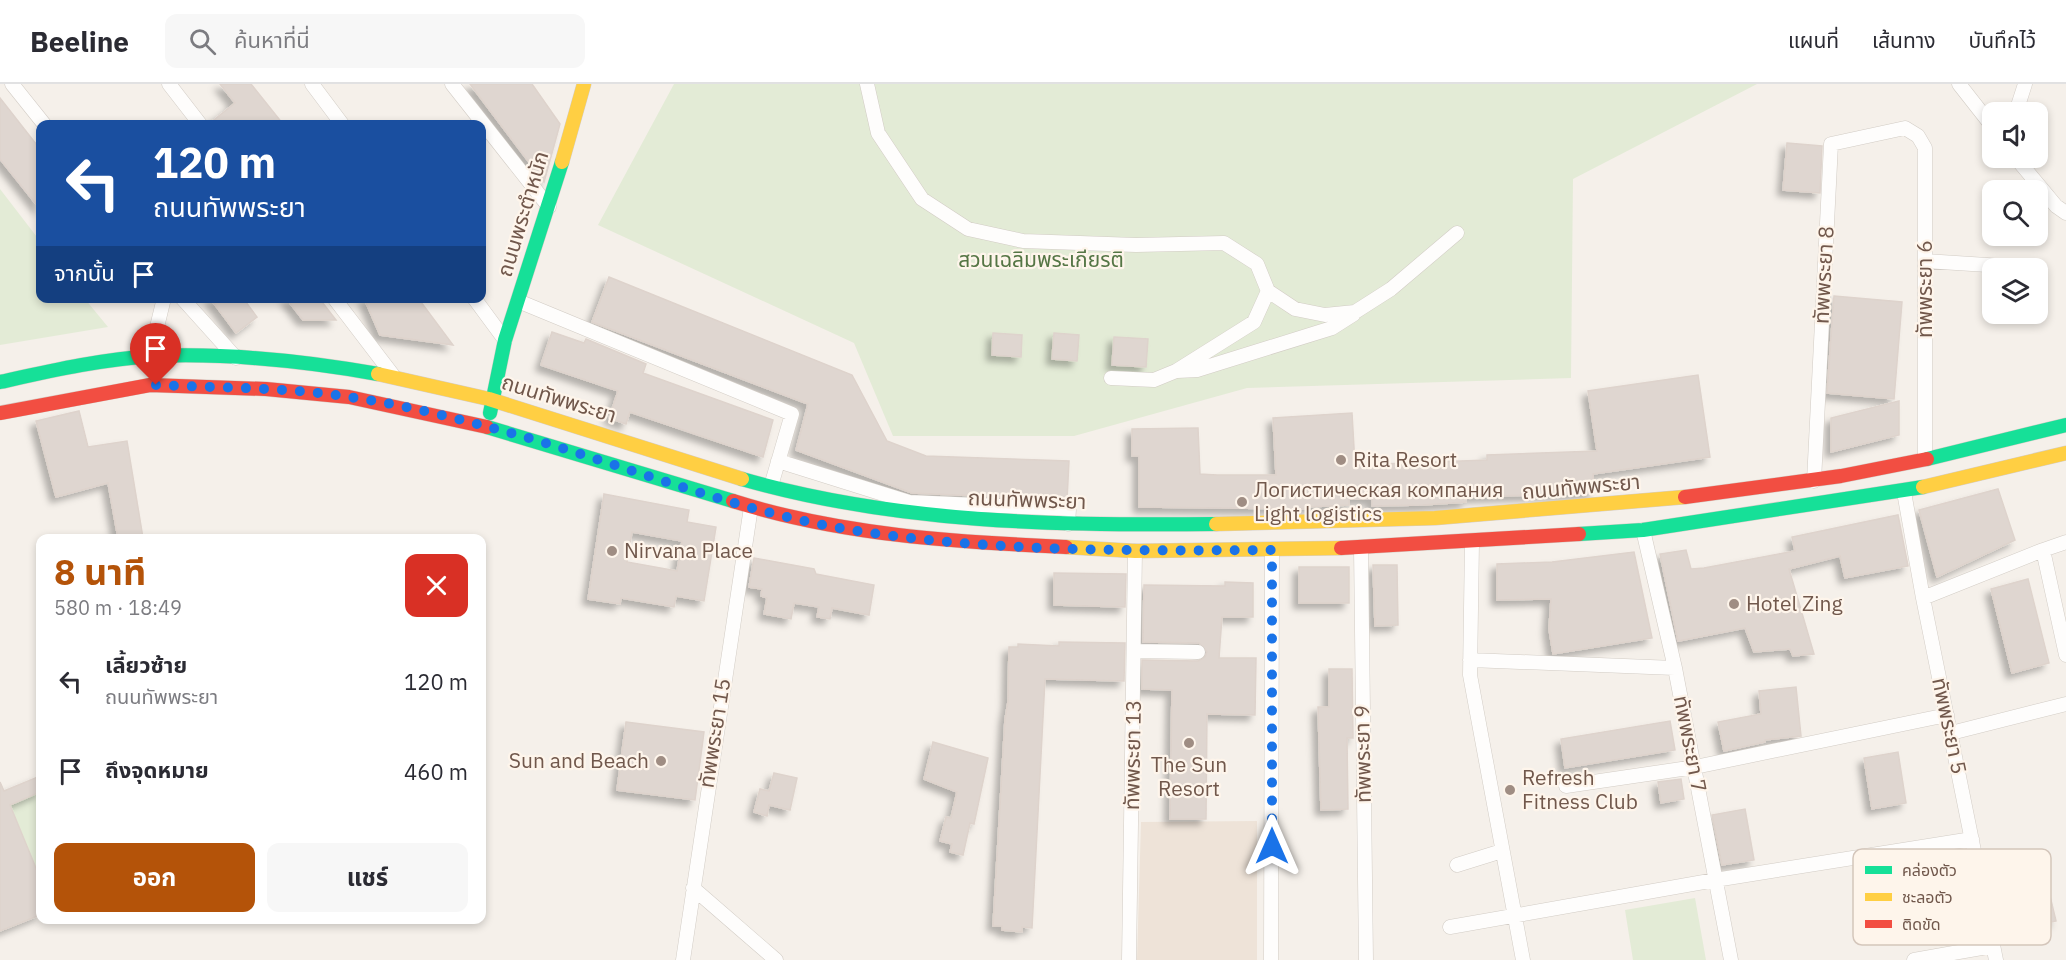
<!DOCTYPE html>
<html lang="th">
<head>
<meta charset="utf-8">
<style>
	body { margin:0; font-family:"IBM Plex Sans","Noto Sans Thai",sans-serif; background:#f7f7f7; color:#2b2b33; height:100vh; display:flex; flex-direction:column; font-size:22px; white-space:nowrap }
	* { box-sizing:border-box; margin:0 }
	p { font-size:20px; color:#7c7c81 }
	.icon { flex:none; width:33px; height:33px; fill:none; stroke:currentColor; stroke-width:2; stroke-linecap:round; stroke-linejoin:round }
	.map { position:relative; flex:1; overflow:hidden }
	.drawer { position:absolute; left:36px; top:450px; width:450px; height:390px; display:flex; flex-direction:column; background:#fff; border-radius:12px; box-shadow:0 3px 9px #0003 }
	.drawer>* { flex:none }
	.top-card { position:absolute; left:36px; top:36px; width:450px; height:183px; border-radius:12px; box-shadow:0 3px 9px #0003; background:#1a4fa0; color:#fff; overflow:hidden }
	.tools { position:absolute; left:1982px; top:18px; display:grid; gap:12px }
	.tools a { display:grid; place-items:center; width:66px; height:66px; border-radius:12px; background:#fff; box-shadow:0 3px 9px #0003; font-size:30px }
	.pin { position:absolute; display:grid; place-items:center; width:51px; height:51px; color:#fff; margin:-62px -26px; border-radius:50% 50% 50% 0; rotate:-45deg; box-shadow:0 0 6px #0007 }
	.pin .icon { rotate:45deg }
	.me { position:absolute; width:66px; margin:-33px; rotate:0deg; stroke-linejoin:round; filter:drop-shadow(0 0 4px #0008) }
	.turn { display:flex; align-items:center; gap:21px; height:126px; padding:0 18px; font-size:27px }
	.turn .icon { width:78px; height:78px; stroke-width:2.5 }
	.turn b { display:block; font-size:42px; line-height:51px }
	.then { display:flex; align-items:center; height:57px; padding:0 18px; background:#0003; gap:12px; font-size:22px }
	.round { display:grid; place-items:center; flex:none; width:63px; height:63px; border-radius:12px; background:#f7f7f7 }
	.head { display:flex; align-items:center; justify-content:space-between; height:102px; padding:0 18px }
	h1 { font-size:36px; font-weight:700; line-height:45px; color:#b45309 }
	.primary-button { display:flex; gap:12px; margin-top:auto; padding:12px 18px }
	.primary-button a { flex:1; height:69px; border-radius:12px; background:#b45309; color:#fff; font-size:24px; font-weight:700; line-height:69px; text-align:center }
	.primary-button a+a { background:#f7f7f7; color:#2b2b33 }
	ul { padding:0; list-style:none }
	li { display:flex; align-items:center; gap:18px; height:90px; padding:0 18px }
	li div { flex:1 }
	li b { display:block; font-size:22px }
	li em { font-style:normal }
	header { display:flex; align-items:center; gap:36px; box-sizing:border-box; height:84px; padding:0 30px; background:#fff; border-bottom:2px solid #e1e1e2 }
	header strong { font-size:28px }
	nav { display:flex; gap:33px; margin-inline-start:auto; font-size:21px }
	.search { width:420px; height:54px; background:#f7f7f7; display:flex; align-items:center; gap:15px; box-sizing:border-box; padding:0 21px; border-radius:12px; color:#7c7c81; font-size:22px }
	.map>svg:first-child { display:block }
</style>
</head>
<body>
<header>
<strong>Beeline</strong>
<div class="search"><svg class="icon" aria-label="search" viewBox="0 0 24 24"><circle cx="10" cy="10" r="6"/><path d="M15 15l6 6"/></svg>ค้นหาที่นี่</div>
<nav><a>แผนที่</a><a>เส้นทาง</a><a>บันทึกไว้</a></nav>
</header>
<div class="map">
<svg width="2066" height="876" viewBox="0 0 2066 876">
	<defs>
		<filter id="shadow"><feDropShadow dx="-5.5" dy="5.5" stdDeviation="3" flood-color="#0004"/></filter>
	</defs>
	<rect width="100%" height="100%" fill="#f5f0ea"/>
	<path fill="#eee3d8" d="M 1257,737 L 1257,876 L 1137,876 L 1141,738 Z"/>
	<path fill="#e3ebd6" d="M 674,0 L 1757,0 L 1573,95 L 1571,294 L 1247,304 L 1074,352 L 893,352 L 854,259 L 598,141 Z
		M 0,105 L 40,157 L 40,214 L 85,215 L 108,243 L 0,261 Z
		M 40,708 L 40,794 L 10,721 Z
		M 1695,814 L 1706,876 L 1633,876 L 1625,826 Z"/>
	<path fill="#dfd6d0" stroke="#ded3cc" stroke-width="1.5" fill-rule="evenodd" filter="url(#shadow)" d="M 220,0 L 251,0 L 283,40 L 209,40 L 235,19 Z
		M 470,0 L 532,0 L 560,40 L 544,98 Z
		M 0,14 L 40,65 L 40,125 L 0,75 Z
		M 1787,59 L 1822,62 L 1820,109 L 1783,106 Z
		M 609,193 L 852,291 L 887,357 L 926,372 L 1069,377 L 1067,416 L 912,409 L 796,366 L 808,320 L 592,238 Z
		M 1834,212 L 1902,218 L 1894,315 L 1827,309 Z
		M 210,214 L 243,214 L 257,233 L 236,249 Z
		M 286,214 L 319,214 L 336,236 L 303,236 Z
		M 364,214 L 418,214 L 453,261 L 380,251 Z
		M 552,248 L 584,259 L 586,255 L 646,280 L 643,289 L 773,336 L 763,373 L 630,328 L 626,340 L 609,334 L 618,307 L 541,281 Z
		M 993,249 L 1022,251 L 1021,273 L 992,271 Z
		M 1054,249 L 1079,251 L 1077,277 L 1052,275 Z
		M 1114,253 L 1148,255 L 1146,283 L 1112,281 Z
		M 1698,291 L 1710,373 L 1593,390 L 1594,409 L 1466,413 L 1466,418 L 1423,421 L 1372,422 L 1372,415 L 1349,415 L 1349,421 L 1306,423 L 1306,425 L 1139,423 L 1139,372 L 1132,372 L 1132,345 L 1198,344 L 1200,390 L 1217,391 L 1276,391 L 1273,334 L 1352,329 L 1355,381 L 1487,376 L 1487,371 L 1597,367 L 1588,307 Z
		M 1899,317 L 1899,351 L 1831,368 L 1831,334 Z
		M 79,327 L 88,363 L 127,357 L 143,454 L 118,454 L 108,399 L 56,413 L 36,337 Z
		M 1998,405 L 2015,456 L 1937,493 L 1919,426 Z
		M 604,410 L 689,426 L 687,438 L 716,443 L 704,517 L 676,512 L 674,523 L 621,514 L 620,520 L 588,515 ZM 632,448 L 682,457 L 677,487 L 627,478 Z
		M 1898,431 L 1908,482 L 1845,494 L 1840,472 L 1789,485 L 1814,570 L 1793,572 L 1790,565 L 1754,568 L 1745,544 L 1678,557 L 1660,470 L 1686,466 L 1691,485 L 1704,484 L 1795,467 L 1792,453 Z
		M 1634,468 L 1652,554 L 1553,570 L 1549,545 L 1551,515 L 1497,516 L 1497,480 L 1552,478 Z
		M 754,474 L 814,485 L 816,490 L 874,501 L 869,531 L 832,524 L 830,535 L 817,533 L 819,523 L 794,519 L 791,535 L 764,530 L 767,514 L 761,512 L 762,505 L 749,503 Z
		M 1373,481 L 1397,481 L 1398,541 L 1375,542 Z
		M 1299,483 L 1349,483 L 1349,519 L 1299,519 Z
		M 1054,489 L 1126,490 L 1125,523 L 1054,521 Z
		M 2028,495 L 2049,579 L 2012,589 L 1991,505 Z
		M 1225,498 L 1253,499 L 1253,533 L 1222,533 L 1219,574 L 1256,574 L 1255,631 L 1207,630 L 1206,735 L 1170,735 L 1172,606 L 1142,605 L 1142,576 L 1198,577 L 1205,573 L 1207,568 L 1199,559 L 1143,558 L 1144,501 L 1225,502 Z
		M 1059,558 L 1125,559 L 1124,597 L 1045,595 L 1032,844 L 1022,843 L 1022,848 L 1002,846 L 1002,842 L 993,842 L 1005,635 L 1008,618 L 1009,563 L 1018,563 L 1018,560 L 1059,562 Z
		M 1329,585 L 1352,585 L 1353,654 L 1347,654 L 1348,725 L 1321,726 L 1318,623 L 1329,623 Z
		M 1796,603 L 1801,652 L 1765,656 L 1765,658 L 1724,667 L 1718,638 L 1761,630 L 1759,607 Z
		M 1670,637 L 1675,666 L 1565,684 L 1561,655 Z
		M 626,638 L 704,648 L 695,716 L 617,706 Z
		M 933,658 L 988,674 L 974,740 L 970,739 L 963,771 L 950,768 L 952,760 L 940,757 L 946,733 L 951,734 L 957,708 L 924,695 Z
		M 1898,668 L 1906,719 L 1872,725 L 1864,674 Z
		M 774,689 L 797,694 L 790,726 L 769,721 L 767,732 L 754,728 L 760,705 L 769,707 Z
		M 40,692 L 40,708 L 10,721 L 40,794 L 40,831 L 0,847 L 0,698 L 4,707 Z
		M 1681,695 L 1684,715 L 1661,719 L 1658,698 Z
		M 1745,725 L 1754,776 L 1722,781 L 1712,731 Z
		M 2044,787 L 2056,837 L 2010,848 L 1998,797 Z"/>
	<g fill="none" stroke-linecap="round" stroke-linejoin="round">
		<defs>
			<path id="street" d="M 12,0 L 44,40
				M 169,0 L 200,40
				M 312,0 L 342,40
				M 452,0 L 549,123
				M 867,0 L 878,49 L 922,115 L 968,145 L 1023,157 L 1136,161 L 1224,159 L 1257,180 L 1268,207 L 1254,238 L 1176,287 L 1154,296 L 1111,294
				M 1959,0 L 1992,42
				M 2016,28 L 2025,0
				M 2016,74 L 2056,122 L 2066,129
				M 1925,177 L 2035,184
				M 1268,207 L 1295,225 L 1325,231 L 1355,228 L 1391,205 L 1457,149
				M 182,214 L 236,274
				M 334,214 L 392,290
				M 474,214 L 505,256
				M 518,217 L 792,330 L 771,402
				M 150,272 L 164,214
				M 1177,287 L 1197,286 L 1332,244 L 1354,230
				M 778,377 L 909,418 L 1069,425 L 1068,440
				M 1814,397 L 1831,60 L 1905,44 L 1918,52 L 1925,64 L 1925,375
				M 1904,408 L 1923,514 L 1996,876
				M 1643,446 L 1675,584 L 1731,876
				M 1472,458 L 1470,591 L 1523,876
				M 2066,458 L 2043,466 L 2066,571
				M 1361,464 L 1366,876
				M 1923,514 L 2043,466
				M 1134,567 L 1198,568
				M 1470,576 L 1675,584
				M 1951,649 L 2066,620
				M 1566,702 L 1695,683 L 1947,631
				M 1457,781 L 1502,767
				M 693,804 L 776,876
				M 1450,843 L 1715,796 L 1972,755
				M 683,876 L 751,423
				M 1129,876 L 1135,467
				M 1271,876 L 1272,466
				M 1914,876 L 1993,862"/>
			<path id="fast" d="M 0,298 C 50,287 102,275 154,272 C 228,269 305,277 378,290
				M 490,329 L 505,256 L 562,78
				M 487,343 L 733,417
				M 1927,375 L 2066,341
				M 742,395 C 896,439 1056,442 1216,440
				M 1579,450 L 1643,446 L 1923,403"/>
			<path id="slow" d="M 562,78 L 584,0
				M 378,290 L 489,315 L 742,395
				M 1923,403 L 2066,369
				M 1216,440 L 1435,434 L 1685,413
				M 1066,463 L 1135,467 L 1341,464"/>
			<path id="jam" d="M 0,329 L 150,301 L 266,305 L 349,313 L 487,343
				M 1685,413 L 1841,392 L 1927,375
				M 733,417 C 841,451 954,458 1066,463
				M 1341,464 L 1579,450"/>
		</defs>
		<use href="#street" stroke="#d2ccc5" stroke-width="15"/>
		<use href="#fast" stroke="#d5cdc6" stroke-width="15"/>
		<use href="#slow" stroke="#d5cdc6" stroke-width="15"/>
		<use href="#jam" stroke="#d5cdc6" stroke-width="15"/>
		<use href="#street" stroke="#fefdfc" stroke-width="14"/>
		<use href="#fast" stroke="#16e098" stroke-width="14"/>
		<use href="#slow" stroke="#ffcf43" stroke-width="14"/>
		<use href="#jam" stroke="#f24e42" stroke-width="14"/>
	</g>
	<g fill="none" stroke-linecap="round" stroke-linejoin="round">
		<path stroke="#1a73e8" stroke-width="10" stroke-dasharray="0 18" d="M 156,301 C 220,304 286,303 349,313 C 400,320 451,333 500,346 C 615,377 727,425 845,445 C 986,468 1130,467 1272,466 L 1272,762"/>
	</g>
	<g fill="#9f8d83" stroke="#fef5eb" stroke-width="2">
		<circle cx="1341" cy="376" r="6"/>
		<circle cx="1242" cy="418" r="6"/>
		<circle cx="612" cy="467" r="6"/>
		<circle cx="1734" cy="520" r="6"/>
		<circle cx="1189" cy="659" r="6"/>
		<circle cx="661" cy="677" r="6"/>
		<circle cx="1510" cy="706" r="6"/>
	</g>
	<g text-anchor="middle" stroke-width="4.5" stroke-linejoin="round" paint-order="stroke">
		<g font-size="21" fill="#71584c" stroke="#fef5eb">
			<text transform="translate(523 130) rotate(-73)" y="7">ถนนพระตำหนัก</text>
			<text transform="translate(1824 191) rotate(-87)" y="7">ทัพพระยา 8</text>
			<text transform="translate(1925 205) rotate(-90)" y="7">ทัพพระยา 6</text>
			<text transform="translate(559 315) rotate(17)" y="7">ถนนทัพพระยา</text>
			<text transform="translate(1581 403) rotate(-5)" y="7">ถนนทัพพระยา</text>
			<text transform="translate(1027 416) rotate(2)" y="7">ถนนทัพพระยา</text>
			<text transform="translate(1949 642) rotate(78)" y="7">ทัพพระยา 5</text>
			<text transform="translate(715 649) rotate(-81)" y="7">ทัพพระยา 15</text>
			<text transform="translate(1690 660) rotate(79)" y="7">ทัพพระยา 7</text>
			<text transform="translate(1363 670) rotate(-91)" y="7">ทัพพระยา 9</text>
			<text transform="translate(1133 671) rotate(-89)" y="7">ทัพพระยา 13</text>
		</g>
		<g font-size="21" fill="#557645" stroke="#fef5eb">
			<text x="1041" y="183">สวนเฉลิมพระเกียรติ</text>
		</g>
		<g font-size="21" fill="#71584c" stroke="#fef5eb" text-anchor="start">
			<text x="1353" y="383">Rita Resort</text>
			<text x="1254" y="413">Логистическая компания<tspan x="1254" dy="24">Light logistics</tspan></text>
			<text x="624" y="474">Nirvana Place</text>
			<text x="1746" y="527">Hotel Zing</text>
			<text x="649" y="684" text-anchor="end">Sun and Beach</text>
			<text x="1189" y="688" text-anchor="middle">The Sun<tspan x="1189" dy="24">Resort</tspan></text>
			<text x="1522" y="701">Refresh<tspan x="1522" dy="24">Fitness Club</tspan></text>
		</g>
	</g>
	<rect x="1853" y="765" width="198" height="96" rx="9" fill="#fef5eb" stroke="#d4c6bb" stroke-width="1.5"/>
	<rect x="1865" y="782" width="27" height="8" fill="#16e098"/>
	<rect x="1865" y="809" width="27" height="8" fill="#ffcf43"/>
	<rect x="1865" y="836" width="27" height="8" fill="#f24e42"/>
	<g font-size="16" fill="#71584c">
		<text x="1902" y="792">คล่องตัว</text>
		<text x="1902" y="819">ชะลอตัว</text>
		<text x="1902" y="846">ติดขัด</text>
	</g>
</svg>
<div class="tools">
<a><svg class="icon" aria-label="sound" viewBox="0 0 24 24"><path d="M4 9h4l5-4v14l-5-4H4zM17 9q2 3 0 6"/></svg></a>
<a><svg class="icon" aria-label="search" viewBox="0 0 24 24"><circle cx="10" cy="10" r="6"/><path d="M15 15l6 6"/></svg></a>
<a><svg class="icon" aria-label="layers" viewBox="0 0 24 24"><path d="M12 4l9 5-9 5-9-5zM3 14l9 5 9-5"/></svg></a>
</div>
<div class="pin" style="left:156px;top:301px;background:#d93025"><svg class="icon" aria-label="arrive" viewBox="0 0 24 24"><path d="M6 21V4h12l-3 4 3 4H6"/></svg></div>
<svg class="me" style="left:1272px;top:762px" viewBox="-20 -20 40 40"><path d="M0-17L14 15 0 8-14 15z" fill="#1a73e8" stroke="#fff" stroke-width="4"/></svg>
<div class="top-card">
<div class="turn"><svg class="icon" aria-label="left" viewBox="0 0 24 24"><path d="M17 20v-9H6M10 6l-5 5 5 5"/></svg><div><b>120 m</b>ถนนทัพพระยา</div></div>
<div class="then">จากนั้น<svg class="icon" aria-label="arrive" viewBox="0 0 24 24"><path d="M6 21V4h12l-3 4 3 4H6"/></svg></div>
</div>
<section class="drawer">
<div class="head"><div><h1>8 นาที</h1><p>580 m · 18:49</p></div><a class="round" style="background:#d93025;color:#fff"><svg class="icon" aria-label="close" viewBox="0 0 24 24"><path d="M6 6l12 12M18 6L6 18"/></svg></a></div>
<ul>
<li><svg class="icon" aria-label="left" viewBox="0 0 24 24"><path d="M17 20v-9H6M10 6l-5 5 5 5"/></svg><div><b>เลี้ยวซ้าย</b><p>ถนนทัพพระยา</p></div><em>120 m</em></li>
<li><svg class="icon" aria-label="arrive" viewBox="0 0 24 24"><path d="M6 21V4h12l-3 4 3 4H6"/></svg><div><b>ถึงจุดหมาย</b></div><em>460 m</em></li>
</ul>
<div class="primary-button"><a>ออก</a><a>แชร์</a></div>
</section>
</div>
</body>
</html>
